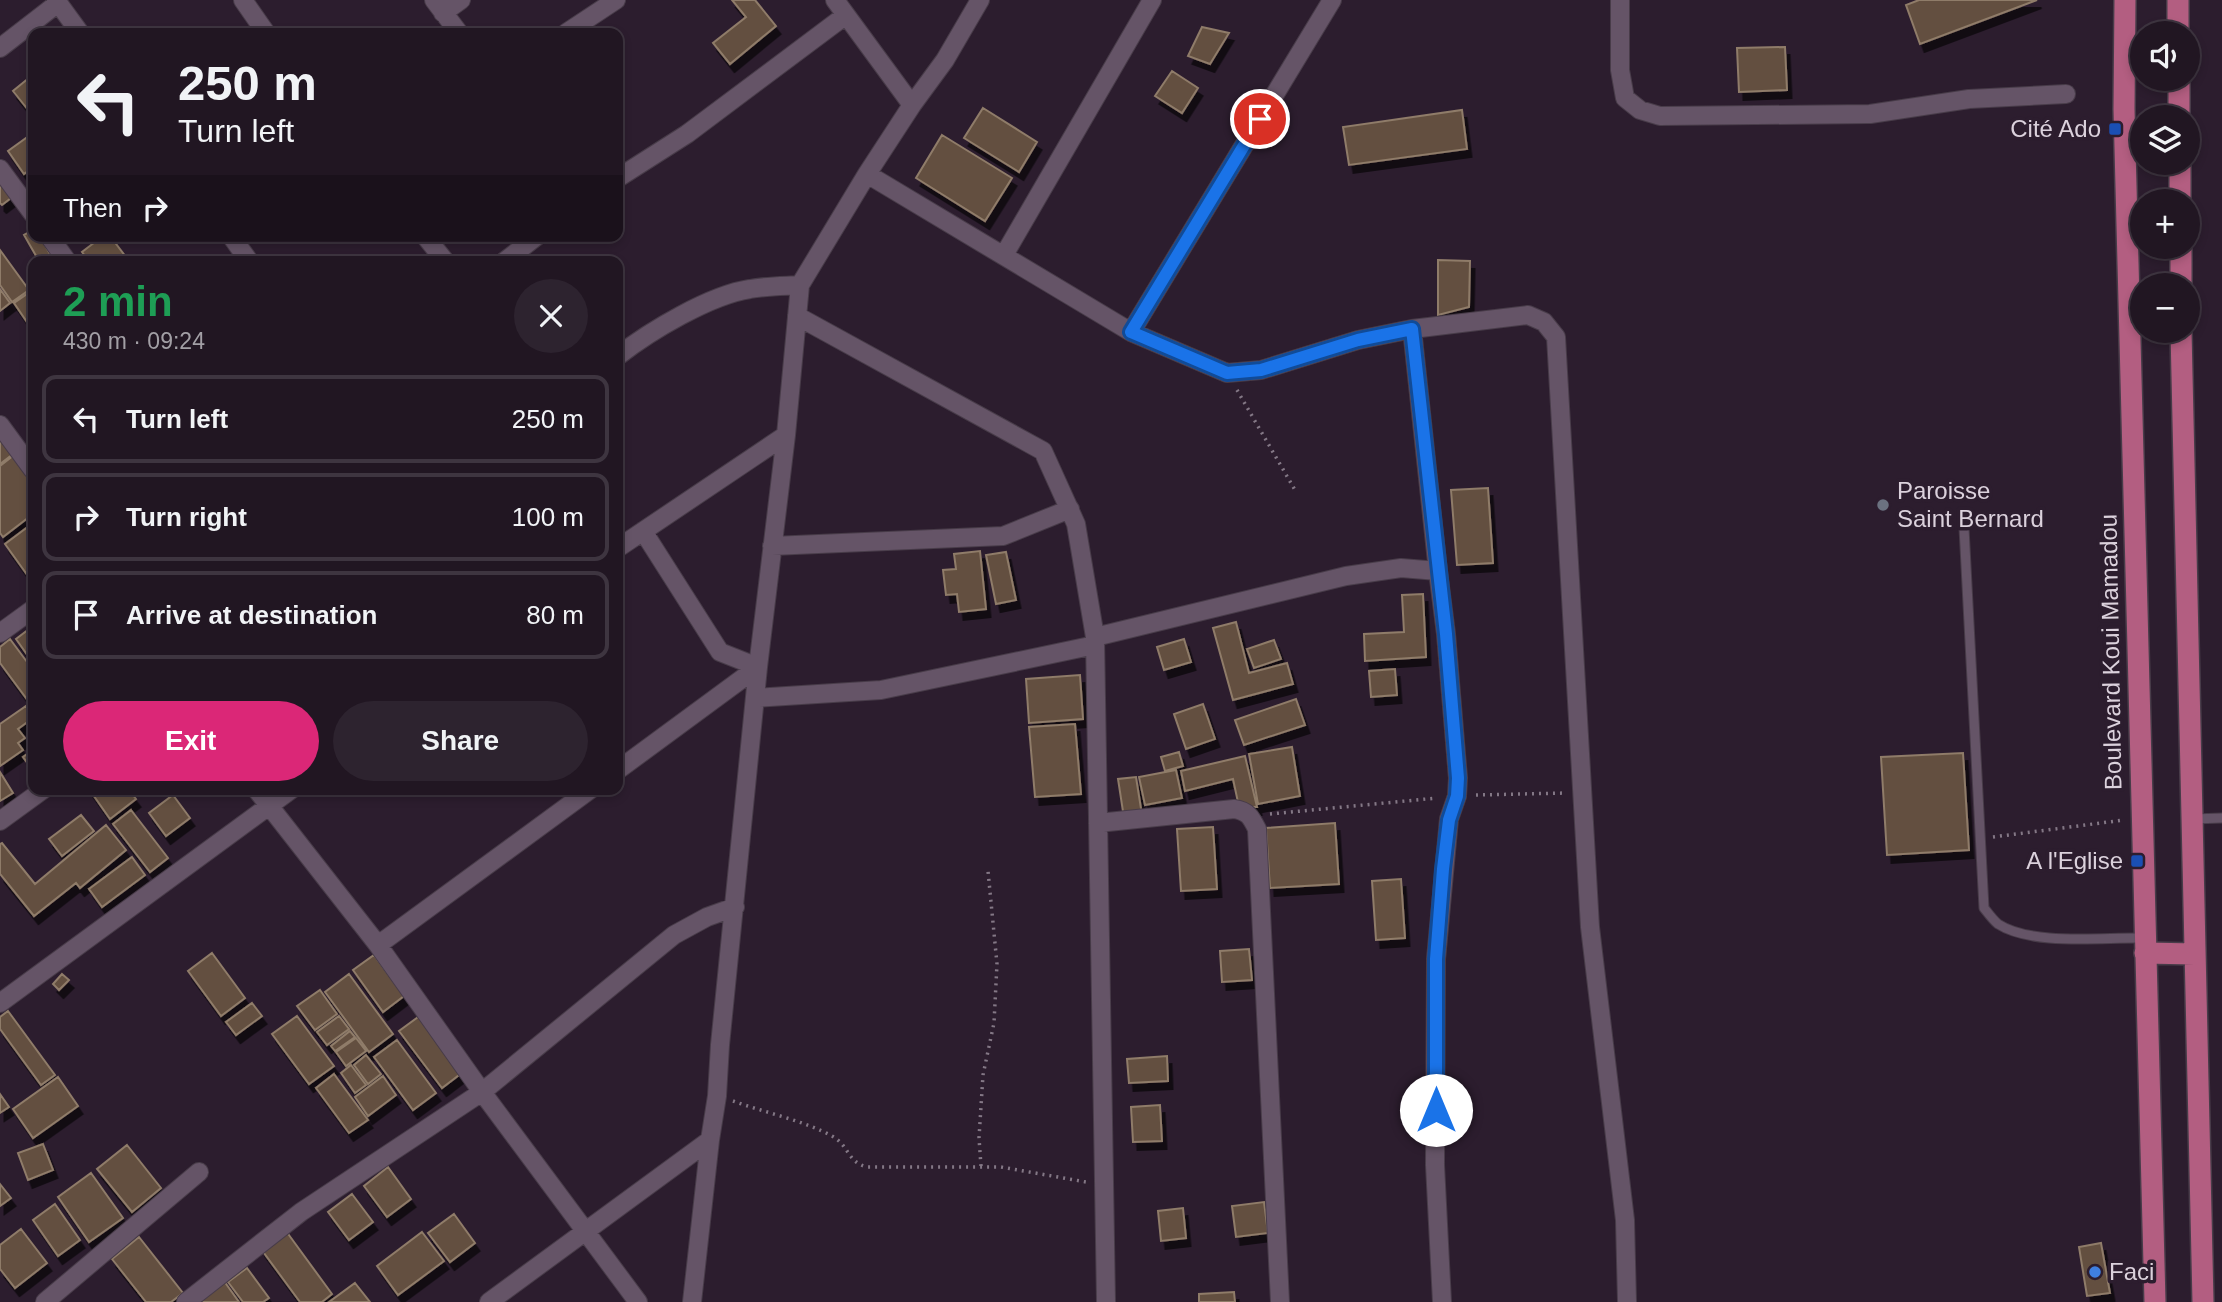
<!DOCTYPE html>
<html lang="en">
<head>
<meta charset="utf-8">
<style>
	body { margin:0; font-family:Helvetica,sans-serif; background:#2d232f; color:#f1f3f6; height:100vh; display:flex; flex-direction:column; font-size:26px; white-space:nowrap }
	* { box-sizing:border-box; margin:0 }
	p { font-size:23px; color:#a29fa5 }
	.icon { flex:none; width:38px; height:38px; fill:none; stroke:currentColor; stroke-width:2; stroke-linecap:round; stroke-linejoin:round }
	.map { position:relative; flex:1; overflow:hidden }
	.sheet { position:absolute; left:28px; top:256px; width:595px; height:539px; display:flex; flex-direction:column; background:#211622; border-radius:14px; box-shadow:0 4px 10px #0003,0 0 0 2px #3e3540 }
	.sheet>* { flex:none }
	.top-card { position:absolute; left:28px; top:28px; width:595px; height:214px; border-radius:14px; box-shadow:0 4px 10px #0003,0 0 0 2px #3e3540; background:#211622; color:#f1f3f6; overflow:hidden }
	.fabs { position:absolute; left:2130px; top:21px; display:grid; gap:14px }
	.fabs a { display:grid; place-items:center; width:70px; height:70px; border-radius:50%; background:#211622; box-shadow:0 4px 10px #0003,0 0 0 2px #3e3540; font-size:35px }
	.pin { position:absolute; display:grid; place-items:center; width:60px; height:60px; color:#fff; margin:-30px; border:4px solid #fff; border-radius:50%; box-shadow:0 2px 7px #0007 }
	.me { position:absolute; width:77px; margin:-38px; rotate:0deg; stroke-linejoin:round; filter:drop-shadow(0 0 5px #0008) }
	.turn { display:flex; align-items:center; gap:24px; height:147px; padding:0 35px; font-size:32px }
	.turn .icon { width:91px; height:91px; stroke-width:2.5 }
	.turn b { display:block; font-size:49px; line-height:60px }
	.then { display:flex; align-items:center; height:66px; padding:0 35px; background:#0003; gap:14px; font-size:26px }
	.round { display:grid; place-items:center; flex:none; width:74px; height:74px; border-radius:37px; background:#2d232f }
	.headline { display:flex; align-items:center; justify-content:space-between; height:119px; padding:0 35px }
	h1 { font-size:42px; font-weight:700; line-height:52px; color:#1e9e55 }
	.button { display:flex; gap:14px; margin-top:auto; padding:14px 35px }
	.button a { flex:1; height:80px; border-radius:42px; background:#db2777; color:#fff; font-size:28px; font-weight:700; line-height:80px; text-align:center }
	.button a+a { background:#2d232f; color:#f1f3f6 }
	ul { padding:0; list-style:none }
	li { display:flex; align-items:center; gap:21px; height:88px; margin:0 14px 10px; padding:0 21px; border:4px solid #3e3540; border-radius:14px }
	li div { flex:1 }
	li b { display:block; font-size:26px }
	li em { font-style:normal }
	.map>svg:first-child { display:block }
</style>
</head>
<body>
<div class="map">
<svg width="2222" height="1302" viewBox="0 0 2222 1302">
	<defs>
		<filter id="shadow"><feDropShadow dx="4.5" dy="8" stdDeviation="0" flood-color="#0009"/></filter>
	</defs>
	<rect width="100%" height="100%" fill="#2c1d2e"/>
	<path fill="#63503f" stroke="#8f7b69" stroke-width="2" filter="url(#shadow)" d="M 732,0 L 755,0 L 776,26 L 730,64 L 713,43 L 746,17 Z
		M 1919,0 L 2037,0 L 1920,44 L 1906,5 Z
		M 1202,27 L 1229,33 L 1210,64 L 1188,56 Z
		M 1785,47 L 1787,90 L 1739,92 L 1737,48 Z
		M 1172,71 L 1198,88 L 1182,113 L 1155,96 Z
		M 30,77 L 33,80 L 33,116 L 13,91 Z
		M 983,108 L 1037,142 L 1019,172 L 964,138 Z
		M 1462,110 L 1467,149 L 1349,165 L 1343,127 Z
		M 33,133 L 33,167 L 24,174 L 8,151 Z
		M 942,135 L 1012,178 L 985,221 L 916,178 Z
		M 0,183 L 11,198 L 2,205 L 0,203 Z
		M 33,230 L 33,236 L 40,236 L 50,254 L 39,261 L 24,235 Z
		M 103,236 L 110,236 L 126,257 L 121,261 L 89,261 L 82,252 Z
		M 0,250 L 29,290 L 12,302 L 0,285 Z
		M 1438,260 L 1470,261 L 1469,307 L 1438,315 Z
		M 0,289 L 10,303 L 0,311 Z
		M 33,290 L 33,327 L 31,328 L 14,303 Z
		M 0,428 L 17,451 L 0,464 Z
		M 18,452 L 33,472 L 33,514 L 3,537 L 0,533 L 0,466 Z
		M 1488,488 L 1493,563 L 1457,565 L 1451,490 Z
		M 33,523 L 33,583 L 5,544 Z
		M 980,551 L 986,609 L 959,612 L 957,594 L 946,595 L 943,570 L 956,569 L 954,554 Z
		M 1006,552 L 1016,600 L 996,604 L 986,555 Z
		M 1423,594 L 1426,657 L 1365,661 L 1364,634 L 1404,632 L 1402,595 Z
		M 1236,622 L 1249,673 L 1287,663 L 1293,684 L 1233,700 L 1213,628 Z
		M 33,626 L 33,663 L 16,639 Z
		M 10,639 L 33,670 L 33,699 L 29,702 L 0,663 L 0,647 Z
		M 1184,639 L 1191,662 L 1164,670 L 1157,647 Z
		M 1274,640 L 1281,659 L 1254,668 L 1247,649 Z
		M 1395,669 L 1397,695 L 1371,697 L 1369,671 Z
		M 1080,675 L 1083,719 L 1029,723 L 1026,679 Z
		M 1296,699 L 1305,725 L 1244,745 L 1235,720 Z
		M 1203,704 L 1215,739 L 1186,749 L 1174,714 Z
		M 26,706 L 33,718 L 18,729 L 25,738 L 18,743 L 23,750 L 0,766 L 0,724 Z
		M 1075,724 L 1081,794 L 1035,797 L 1029,727 Z
		M 1292,747 L 1300,796 L 1258,804 L 1249,754 Z
		M 33,750 L 33,771 L 23,757 Z
		M 1179,752 L 1183,766 L 1165,771 L 1161,757 Z
		M 1963,753 L 1969,850 L 1887,855 L 1881,757 Z
		M 1245,756 L 1257,807 L 1239,807 L 1233,779 L 1185,791 L 1181,771 Z
		M 1176,770 L 1182,798 L 1145,805 L 1139,777 Z
		M 0,772 L 13,793 L 0,801 Z
		M 1136,777 L 1142,815 L 1124,818 L 1118,779 Z
		M 89,789 L 128,789 L 136,799 L 110,819 Z
		M 173,795 L 190,818 L 166,836 L 149,813 Z
		M 131,810 L 168,858 L 150,872 L 113,824 Z
		M 81,815 L 94,831 L 62,856 L 49,839 Z
		M 1335,823 L 1339,884 L 1270,888 L 1266,828 Z
		M 106,825 L 126,850 L 80,888 L 76,883 L 34,916 L 0,874 L 0,844 L 2,843 L 35,884 Z
		M 1213,827 L 1217,889 L 1181,891 L 1177,829 Z
		M 132,857 L 145,875 L 102,907 L 89,889 Z
		M 1401,879 L 1405,938 L 1376,940 L 1372,881 Z
		M 1249,949 L 1252,980 L 1222,982 L 1220,951 Z
		M 212,953 L 245,998 L 221,1016 L 188,971 Z
		M 374,955 L 404,996 L 383,1012 L 353,970 Z
		M 62,974 L 69,980 L 59,990 L 53,984 Z
		M 349,974 L 393,1034 L 369,1052 L 325,992 Z
		M 320,990 L 337,1014 L 315,1030 L 297,1006 Z
		M 252,1003 L 262,1016 L 236,1035 L 226,1022 Z
		M 8,1011 L 55,1075 L 41,1085 L 0,1029 L 0,1017 Z
		M 421,1015 L 463,1072 L 442,1088 L 399,1031 Z
		M 297,1016 L 334,1066 L 309,1084 L 272,1034 Z
		M 339,1016 L 349,1029 L 327,1045 L 317,1032 Z
		M 350,1031 L 355,1037 L 335,1051 L 331,1046 Z
		M 356,1038 L 366,1051 L 346,1066 L 336,1052 Z
		M 397,1040 L 436,1093 L 413,1110 L 374,1057 Z
		M 366,1055 L 381,1074 L 368,1084 L 354,1065 Z
		M 1167,1056 L 1168,1081 L 1129,1083 L 1127,1059 Z
		M 351,1065 L 366,1085 L 355,1093 L 341,1073 Z
		M 334,1074 L 368,1120 L 349,1133 L 316,1088 Z
		M 383,1076 L 396,1095 L 368,1116 L 355,1097 Z
		M 58,1077 L 78,1106 L 33,1138 L 13,1109 Z
		M 0,1094 L 9,1107 L 0,1113 Z
		M 1160,1105 L 1162,1141 L 1133,1142 L 1131,1107 Z
		M 43,1144 L 53,1170 L 28,1180 L 18,1153 Z
		M 127,1145 L 161,1188 L 132,1212 L 97,1169 Z
		M 388,1167 L 411,1199 L 387,1217 L 364,1186 Z
		M 91,1173 L 123,1218 L 89,1242 L 58,1197 Z
		M 0,1184 L 11,1198 L 0,1206 Z
		M 352,1194 L 373,1222 L 349,1240 L 328,1212 Z
		M 1264,1202 L 1268,1233 L 1236,1237 L 1232,1206 Z
		M 55,1204 L 80,1240 L 58,1256 L 33,1220 Z
		M 1183,1208 L 1186,1238 L 1161,1241 L 1158,1211 Z
		M 454,1214 L 475,1243 L 450,1262 L 428,1233 Z
		M 21,1229 L 47,1263 L 15,1288 L 0,1269 L 0,1245 Z
		M 286,1231 L 332,1294 L 322,1302 L 300,1302 L 261,1249 Z
		M 422,1232 L 444,1261 L 398,1295 L 377,1266 Z
		M 139,1237 L 183,1293 L 171,1302 L 146,1302 L 112,1259 Z
		M 2101,1243 L 2110,1293 L 2087,1296 L 2079,1247 Z
		M 247,1268 L 269,1298 L 263,1302 L 243,1302 L 228,1282 Z
		M 224,1281 L 239,1302 L 202,1302 L 200,1298 Z
		M 355,1283 L 370,1302 L 329,1302 Z
		M 1234,1292 L 1235,1302 L 1199,1302 L 1199,1294 Z"/>
	<g fill="none" stroke-linecap="round" stroke-linejoin="round">
		<defs>
			<path id="lane" d="M 1964,528 L 1984,908 C 1988,913 1993,920 1998,924 C 2032,946 2102,937 2144,938
				M 2193,819 L 2222,818"/>
			<path id="street" d="M 56,0 L 80,33
				M 243,0 L 266,33
				M 434,0 L 459,33
				M 835,0 L 846,15
				M 1620,0 L 1620,70 L 1625,98 L 1640,110 L 1660,116 L 1870,114 L 1969,99 L 2066,94
				M 443,13 L 461,0
				M 566,33 L 616,0
				M 0,48 L 58,3
				M 0,169 L 33,214
				M 867,174 L 1131,332 L 1227,373 L 1261,370 L 1358,340 L 1412,329 L 1528,315 L 1544,322 L 1556,337 L 1590,927 L 1625,1220 L 1627,1302
				M 618,178 L 687,134 L 846,15 L 912,105
				M 49,236 L 67,261
				M 231,236 L 249,261
				M 425,236 L 445,261
				M 1004,255 L 1152,0
				M 505,261 L 537,236
				M 797,316 L 1043,451 L 1076,524 L 1095,637
				M 1412,329 L 1438,571
				M 1131,332 L 1332,0
				M 618,356 C 650,331 710,295 750,289 C 766,286 784,286 800,285
				M 0,425 L 33,470
				M 643,531 L 720,652 L 758,667
				M 772,546 L 1003,536 L 1070,509
				M 618,548 L 786,435
				M 0,633 L 33,609
				M 755,698 L 881,690 L 1095,645
				M 618,770 L 758,667
				M 256,789 L 378,945 L 482,1092 L 638,1302
				M 0,821 L 44,789
				M 1098,823 L 1234,809 C 1248,811 1251,817 1257,829 L 1280,1302
				M 378,945 L 591,789
				M 0,1003 L 292,789
				M 45,1302 L 199,1172
				M 186,1302 L 301,1212 L 482,1092 L 674,935 L 707,917 L 735,907
				M 489,1302 L 710,1140
				M 692,1302 L 710,1140 L 717,1096 L 720,1045 L 758,667 L 786,435 L 800,285 L 867,174 L 912,105 L 945,60 L 980,0
				M 1106,1302 L 1095,637 L 1346,576 L 1401,568 L 1438,571 L 1446,634 L 1458,778 L 1457,796 L 1449,819 L 1436,959 L 1435,1165 L 1442,1302"/>
			<path id="primary" d="M 2125,0 L 2124,109 L 2155,1302
				M 2178,0 L 2178,33
				M 2179,79 L 2179,117
				M 2180,163 L 2180,201
				M 2181,247 L 2181,285
				M 2181,331 L 2203,1302
				M 2145,953 L 2195,954"/>
		</defs>
		<use href="#lane" stroke="#483c49" stroke-width="11"/>
		<use href="#street" stroke="#483c49" stroke-width="20"/>
		<use href="#primary" stroke="#483c49" stroke-width="24"/>
		<path stroke="#847886" stroke-width="3.5" stroke-dasharray="2 5" stroke-linecap="butt" d="M 1237,390 L 1295,490
			M 1476,795 L 1566,793
			M 1270,814 L 1437,798
			M 1993,837 L 2124,820
			M 733,1101 C 763,1112 805,1121 832,1136 C 849,1145 847,1162 867,1167 L 1001,1167 L 1086,1182
			M 981,1166 L 979,1138 L 983,1075 L 994,1023 L 997,964 L 988,871"/>
		<use href="#lane" stroke="#655467" stroke-width="9"/>
		<use href="#street" stroke="#655467" stroke-width="18"/>
		<use href="#primary" stroke="#b35e81" stroke-width="21"/>
	</g>
	<g fill="none" stroke-linecap="round" stroke-linejoin="round">
		<defs>
			<path id="route" d="M 1260,119 L 1131,332 L 1227,373 L 1261,370 L 1358,340 L 1412,329 L 1446,634 L 1458,778 L 1457,796 L 1449,820 L 1443,869 L 1436,959 L 1436,1110"/>
		</defs>
		<use href="#route" stroke="#114b97" stroke-width="18"/>
		<use href="#route" stroke="#1a73e8" stroke-width="12"/>
	</g>
	<g fill="#1a4fb4" stroke="#2c1d2e" stroke-width="2.5">
		<rect x="2108" y="122" width="14" height="14" rx="3.5"/>
		<rect x="2130" y="854" width="14" height="14" rx="3.5"/>
	</g>
	<circle fill="#6b7280" stroke="#2c1d2e" stroke-width="2.5" cx="1883" cy="505" r="7"/>
	<circle fill="#3f7fe0" stroke="#2c1d2e" stroke-width="2.5" cx="2095" cy="1272" r="7"/>
	<g text-anchor="middle" stroke-width="7" stroke-linejoin="round" paint-order="stroke">
		<g font-size="24" fill="#dbd1dc" stroke="#2c1d2e" text-anchor="end">
			<text x="2101" y="137">Cité Ado</text>
			<text x="1897" y="499" text-anchor="start">Paroisse<tspan x="1897" dy="28">Saint Bernard</tspan></text>
			<text x="2123" y="869">A l'Eglise</text>
			<text x="2109" y="1280" text-anchor="start">Faci</text>
		</g>
		<g font-size="24" fill="#dbd1dc" stroke="#2c1d2e">
			<text transform="translate(2111 652) rotate(-91)" y="8">Boulevard Koui Mamadou</text>
		</g>
	</g>
</svg>
<div class="fabs">
<a><svg class="icon" aria-label="sound" viewBox="0 0 24 24"><path d="M4 9h4l5-4v14l-5-4H4zM17 9q2 3 0 6"/></svg></a>
<a><svg class="icon" aria-label="layers" viewBox="0 0 24 24"><path d="M12 4l9 5-9 5-9-5zM3 14l9 5 9-5"/></svg></a>
<a>+</a>
<a>−</a>
</div>
<div class="pin" style="left:1260px;top:119px;background:#d93025"><svg class="icon" aria-label="arrive" viewBox="0 0 24 24"><path d="M6 21V4h12l-3 4 3 4H6"/></svg></div>
<svg class="me" style="left:1436px;top:1110px" viewBox="-20 -20 40 40"><circle r="19" fill="#fff"/><path d="M0-13L10 11 0 6-10 11z" fill="#1a73e8"/></svg>
<div class="top-card">
<div class="turn"><svg class="icon" aria-label="left" viewBox="0 0 24 24"><path d="M17 20v-9H6M10 6l-5 5 5 5"/></svg><div><b>250 m</b>Turn left</div></div>
<div class="then">Then<svg class="icon" aria-label="right" viewBox="0 0 24 24"><path d="M7 20v-9h11M14 6l5 5-5 5"/></svg></div>
</div>
<section class="sheet">
<div class="headline"><div><h1>2 min</h1><p>430 m · 09:24</p></div><a class="round"><svg class="icon" aria-label="close" viewBox="0 0 24 24"><path d="M6 6l12 12M18 6L6 18"/></svg></a></div>
<ul>
<li><svg class="icon" aria-label="left" viewBox="0 0 24 24"><path d="M17 20v-9H6M10 6l-5 5 5 5"/></svg><div><b>Turn left</b></div><em>250 m</em></li>
<li><svg class="icon" aria-label="right" viewBox="0 0 24 24"><path d="M7 20v-9h11M14 6l5 5-5 5"/></svg><div><b>Turn right</b></div><em>100 m</em></li>
<li><svg class="icon" aria-label="arrive" viewBox="0 0 24 24"><path d="M6 21V4h12l-3 4 3 4H6"/></svg><div><b>Arrive at destination</b></div><em>80 m</em></li>
</ul>
<div class="button"><a>Exit</a><a>Share</a></div>
</section>
</div>
</body>
</html>
